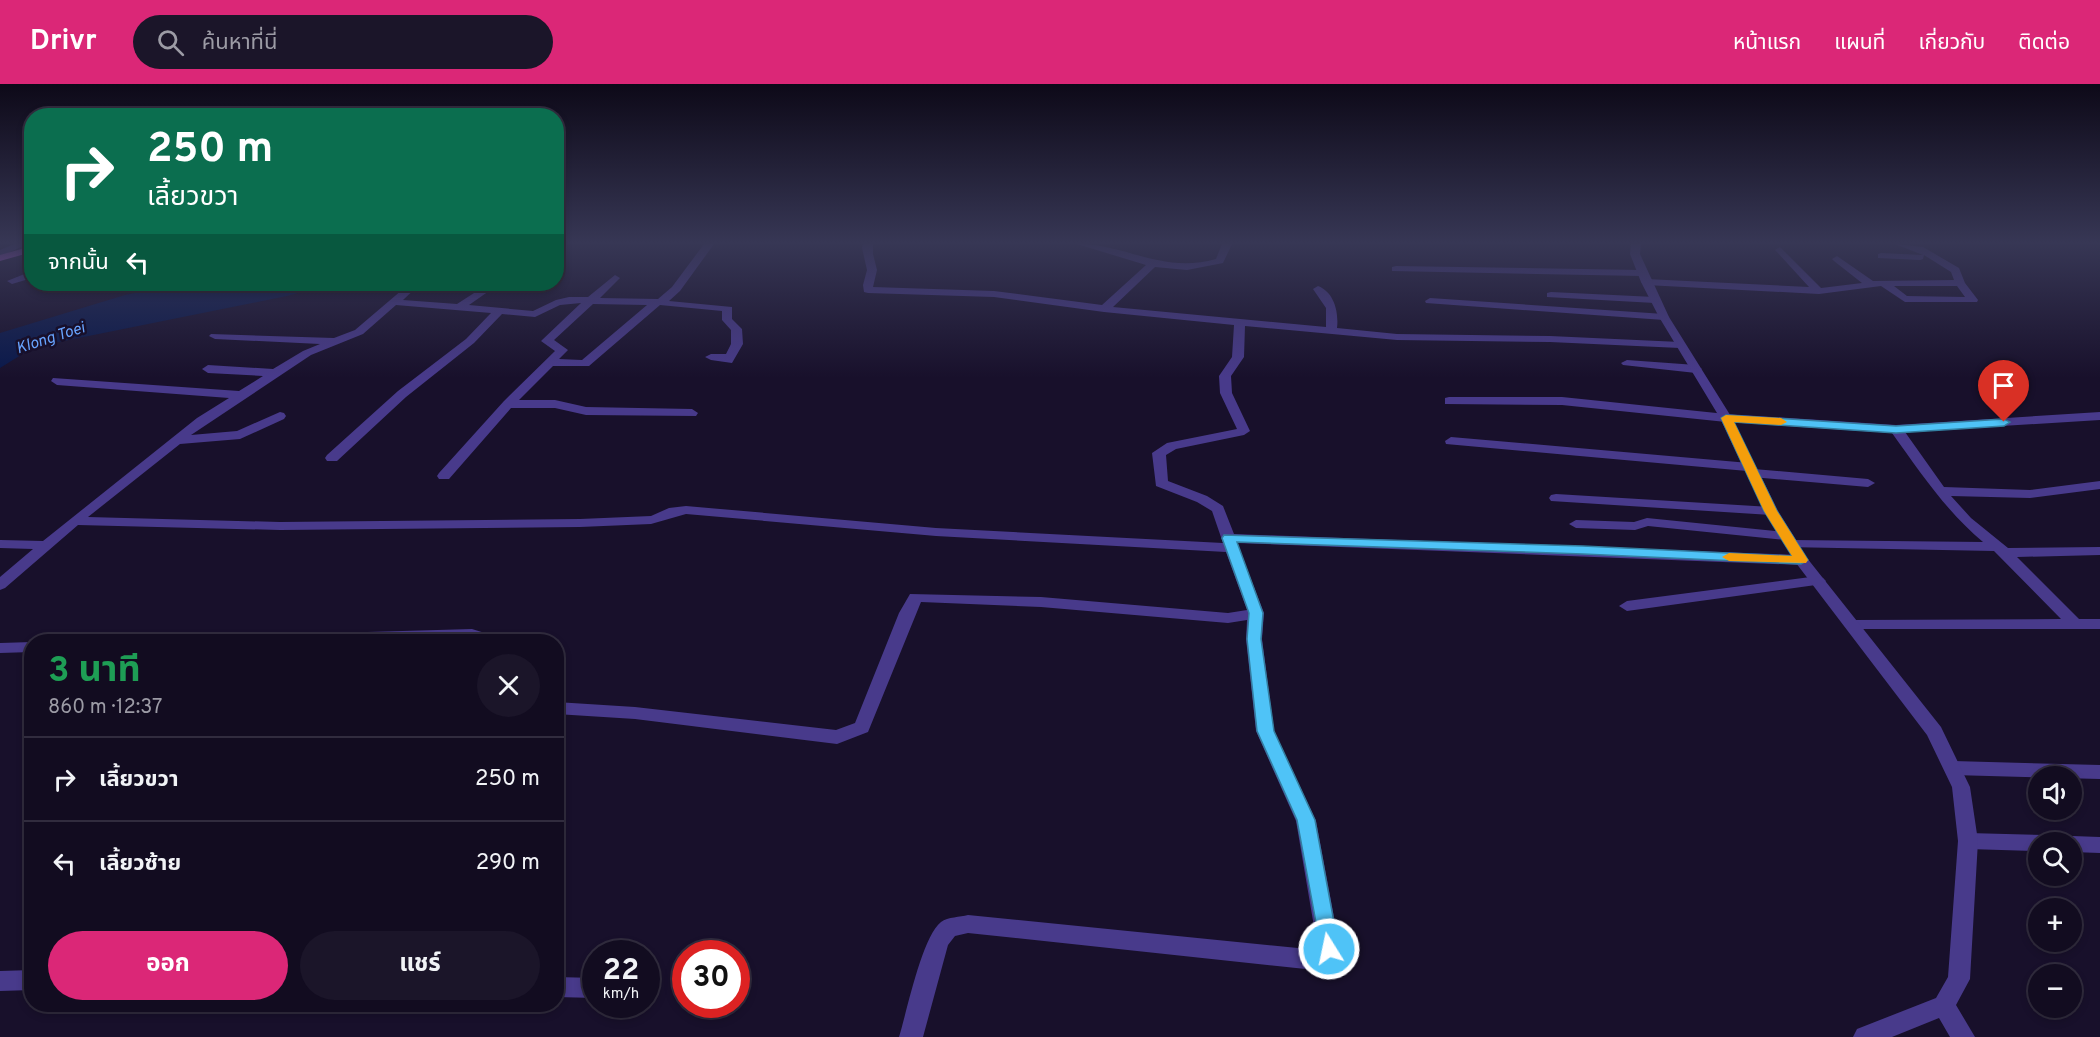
<!DOCTYPE html>
<html lang="th">
<head>
<meta charset="utf-8">
<style>
	body { margin:0; font-family:Overpass,"Noto Sans Thai",sans-serif; background:#1b1529; color:#f1f3f6; height:100vh; display:flex; flex-direction:column; font-size:22px; white-space:nowrap }
	* { box-sizing:border-box; margin:0 }
	p { font-size:20px; color:#9c9ba5 }
	.icon { flex:none; width:33px; height:33px; fill:none; stroke:currentColor; stroke-width:2; stroke-linecap:round; stroke-linejoin:round }
	.map { position:relative; flex:1; overflow:hidden }
	.panel { position:absolute; left:24px; top:550px; width:540px; height:378px; display:flex; flex-direction:column; background:#120c20; border-radius:24px; box-shadow:0 3px 9px #0003,0 0 0 2px #312c3e }
	.panel>* { flex:none }
	.guide { position:absolute; left:24px; top:24px; width:540px; height:183px; border-radius:24px; box-shadow:0 3px 9px #0003,0 0 0 2px #312c3e; background:#0b6e4f; color:#fff; overflow:hidden }
	.controls { position:absolute; left:2028px; top:682px; display:grid; gap:12px }
	.controls a { display:grid; place-items:center; width:54px; height:54px; border-radius:50%; background:#120c20; box-shadow:0 3px 9px #0003,0 0 0 2px #312c3e; font-size:30px }
	.speed { position:absolute; left:582px; top:856px; display:flex; gap:12px; font-size:30px; font-weight:700; text-align:center }
	.speed>* { display:grid; place-content:center; width:78px; height:78px; border-radius:50%; background:#120c20; box-shadow:0 3px 9px #0003,0 0 0 2px #312c3e; line-height:1 }
	.speed small { font-size:15px; font-weight:400 }
	.speed .limit { border:9px solid #d22; background:#fff; color:#111 }
	.pin { position:absolute; display:grid; place-items:center; width:51px; height:51px; color:#fff; margin:-62px -26px; border-radius:50% 50% 50% 0; rotate:-45deg; box-shadow:0 0 6px #0007 }
	.pin .icon { rotate:45deg }
	.me { position:absolute; width:66px; margin:-33px; rotate:350deg; stroke-linejoin:round; filter:drop-shadow(0 0 4px #0008) }
	.turn { display:flex; align-items:center; gap:21px; height:126px; padding:0 24px; font-size:27px }
	.turn .icon { width:78px; height:78px; stroke-width:2.5 }
	.turn b { display:block; font-size:42px; line-height:51px }
	.then { display:flex; align-items:center; height:57px; padding:0 24px; background:#0003; gap:12px; font-size:22px }
	.round { display:grid; place-items:center; flex:none; width:63px; height:63px; border-radius:32px; background:#1b1529 }
	.head { display:flex; align-items:center; justify-content:space-between; height:102px; padding:0 24px }
	h1 { font-size:36px; font-weight:700; line-height:45px; color:#1e9e55 }
	.cta { display:flex; gap:12px; margin-top:auto; padding:12px 24px }
	.cta a { flex:1; height:69px; border-radius:36px; background:#db2777; color:#fff; font-size:24px; font-weight:700; line-height:69px; text-align:center }
	.cta a+a { background:#1b1529; color:#f1f3f6 }
	ul { padding:0; list-style:none }
	li { display:flex; align-items:center; gap:18px; height:84px; padding:0 24px; border-top:2px solid #312c3e }
	li div { flex:1 }
	li b { display:block; font-size:22px }
	li em { font-style:normal }
	header { display:flex; align-items:center; gap:36px; box-sizing:border-box; height:84px; padding:0 30px; background:#db2777; color:#fff }
	header strong { font-size:28px }
	nav { display:flex; gap:33px; margin-inline-start:auto; font-size:21px }
	.search { width:420px; height:54px; background:#1b1529; display:flex; align-items:center; gap:15px; box-sizing:border-box; padding:0 21px; border-radius:33px; color:#9c9ba5; font-size:22px }
	.map>svg:first-child { display:block }
</style>
</head>
<body>
<header>
<strong>Drivr</strong>
<div class="search"><svg class="icon" aria-label="search" viewBox="0 0 24 24"><circle cx="10" cy="10" r="6"/><path d="M15 15l6 6"/></svg>ค้นหาที่นี่</div>
<nav><a>หน้าแรก</a><a>แผนที่</a><a>เกี่ยวกับ</a><a>ติดต่อ</a></nav>
</header>
<div class="map">
<svg width="2100" height="953" viewBox="0 0 2100 953">
	<rect width="100%" height="100%" fill="#18102b"/>
	<path fill="#09184b" d="M 276,200 L 330,200 L 287,212 L 34,263 L 0,284 L 0,249 L 125,211 L 165,203 L 226,207 L 251,206 Z"/>
	<g fill="none" stroke-linecap="round" stroke-linejoin="round">
		<path fill="#483a8b" fill-rule="evenodd" d="M 704,160 L 714,160 L 680,207 L 669,217 L 732,223 L 732,235 L 742,245 L 743,260 L 732,279 L 711,276 L 705,273 L 711,270 L 726,270 L 731,260 L 731,246 L 722,236 L 722,227 L 660,221 L 589,282 L 553,282 L 519,316 L 555,316 L 586,323 L 692,325 L 698,329 L 696,332 L 586,331 L 555,324 L 511,324 L 449,395 L 439,395 L 437,392 L 439,389 L 504,317 L 555,267 L 541,257 L 581,219 L 560,221 L 535,233 L 502,230 L 474,259 L 406,313 L 337,377 L 327,377 L 325,374 L 327,371 L 398,307 L 466,255 L 491,229 L 396,221 L 363,250 L 311,271 L 191,351 L 237,347 L 280,328 L 284,329 L 286,332 L 284,335 L 240,355 L 180,360 L 88,433 L 280,438 L 580,435 L 651,432 L 669,424 L 686,422 L 936,444 L 1223,459 L 1212,427 L 1197,418 L 1156,402 L 1152,369 L 1167,359 L 1237,345 L 1220,309 L 1219,292 L 1232,273 L 1234,241 L 1104,228 L 994,213 L 868,209 L 864,208 L 863,201 L 867,186 L 862,164 L 863,160 L 873,160 L 873,170 L 877,186 L 873,203 L 994,207 L 1102,221 L 1146,181 L 1077,160 C 1127,160 1162,190 1216,175 L 1222,160 L 1232,160 L 1223,179 L 1187,186 L 1155,183 L 1113,223 L 1326,243 L 1326,224 L 1313,205 L 1318,202 C 1334,208 1339,228 1337,244 L 1397,250 L 1550,252 L 1680,258 L 1686,261 L 1680,264 L 1550,258 L 1397,256 L 1245,242 L 1244,273 L 1231,292 L 1232,309 L 1250,347 L 1244,351 L 1176,365 L 1166,371 L 1168,397 L 1207,412 L 1223,422 L 1234,450 L 1801,471 L 1808,476 L 1801,481 L 1237,459 L 1264,529 L 1262,555 L 1274,647 L 1316,737 L 1340,865 L 1333,880 L 1315,886 L 968,849 L 955,852 L 948,861 L 923,953 L 899,953 C 907,927 922,853 941,838 C 948,833 960,833 968,831 L 1318,866 L 1296,737 L 1256,647 L 1246,555 L 1247,536 L 1228,539 L 1041,523 L 921,518 L 868,648 L 837,660 L 635,635 L 556,630 L 556,618 L 635,623 L 836,646 L 855,639 L 899,529 L 910,510 L 1041,513 L 1228,529 L 1247,526 L 1226,468 L 936,452 L 686,430 L 651,440 L 580,443 L 280,446 L 78,441 L 5,504 L 0,506 L 0,493 L 33,465 L 0,464 L 0,456 L 43,457 L 197,334 L 229,314 L 57,301 L 51,297 L 53,294 L 239,307 L 263,292 L 208,289 L 202,285 L 208,281 L 273,285 L 303,267 L 320,260 L 215,255 L 209,252 L 211,250 L 334,254 L 355,246 L 409,200 L 420,200 L 403,216 L 457,220 L 488,200 L 499,200 L 469,221 L 533,227 L 556,216 L 569,213 L 588,213 L 615,191 L 620,194 L 600,214 L 658,215 L 672,203 ZM 593,220 L 647,221 L 582,276 L 559,275 L 568,266 L 554,256 Z
			M 1895,160 L 1923,163 L 1959,184 L 1965,199 L 1978,216 L 1977,218 L 1905,218 L 1881,202 L 1819,210 L 1646,201 L 1641,198 L 1646,195 L 1809,203 L 1777,168 L 1775,166 L 1780,163 L 1821,204 L 1862,199 L 1834,177 L 1832,175 L 1837,172 L 1873,197 L 1954,196 L 1951,188 L 1924,171 L 1923,175 L 1920,176 L 1878,174 L 1878,170 L 1881,169 L 1923,171 ZM 1894,202 L 1957,202 L 1965,213 L 1907,212 Z
			M 1396,182 L 1642,186 L 1647,189 L 1642,192 L 1392,187 L 1392,183 Z
			M 32,187 L 32,194 L 12,200 L 7,197 Z
			M 1551,208 L 1655,213 L 1660,216 L 1655,219 L 1547,213 L 1547,209 Z
			M 1430,214 L 1664,230 L 1669,233 L 1664,236 L 1426,219 L 1425,217 Z
			M 1627,276 L 1696,281 L 1702,285 L 1696,289 L 1623,281 L 1621,279 Z
			M 1449,313 L 1562,313 L 1726,330 L 1896,341 L 2100,328 L 2100,336 L 1905,348 L 1944,403 L 2030,406 L 2100,397 L 2100,405 L 2030,414 L 1951,412 L 1971,434 L 2008,464 L 2100,463 L 2100,471 L 2017,473 L 2079,535 L 2100,535 L 2100,545 L 1848,545 L 1846,541 L 1848,537 L 1854,536 L 2061,535 L 1994,467 L 1786,463 L 1784,460 L 1786,457 L 1791,456 L 1983,458 C 1946,427 1920,388 1892,349 L 1726,338 L 1562,321 L 1445,320 L 1445,314 Z
			M 1451,353 L 1749,379 L 1754,380 L 1754,385 L 1868,395 L 1875,399 L 1868,403 L 1752,393 L 1747,392 L 1747,387 L 1446,360 L 1445,357 Z
			M 1556,410 L 1771,423 L 1778,427 L 1771,431 L 1551,417 L 1549,414 L 1551,411 Z
			M 1647,434 L 1786,448 L 1793,452 L 1786,456 L 1648,442 L 1635,446 L 1576,444 L 1569,440 L 1576,436 L 1634,438 Z
			M 1818,492 L 1823,494 L 1826,497 L 1823,500 L 1627,527 L 1619,522 L 1627,517 Z
			M 472,545 L 488,550 L 489,558 L 473,558 L 470,555 L 188,558 L 190,554 L 196,553 Z
			M 32,558 L 32,568 L 0,569 L 0,559 Z
			M 1953,677 L 2100,681 L 2100,695 L 1953,691 L 1946,689 L 1944,684 L 1946,679 Z
			M 1968,749 L 2046,751 L 2053,753 L 2056,759 L 2038,759 L 2038,767 L 1968,765 L 1961,763 L 1958,757 L 1961,751 Z
			M 2072,752 L 2100,753 L 2100,769 L 2072,768 L 2072,759 L 2063,759 L 2065,754 Z
			M 32,886 L 32,906 L 0,907 L 0,887 Z
			M 556,893 L 596,894 L 596,914 L 556,913 Z"/>
		<path fill="#483a8b" fill-rule="evenodd" d="M 14,160 L 27,160 L 0,173 L 0,166 Z
			M 1631,160 L 1641,160 L 1640,170 L 1669,233 L 1732,334 L 1778,427 L 1807,474 L 1941,643 L 1970,703 L 1978,757 L 1970,895 L 1956,921 L 1975,953 L 1950,953 L 1939,934 L 1892,953 L 1853,953 L 1857,945 L 1936,914 L 1948,893 L 1958,757 L 1952,703 L 1927,651 L 1796,479 L 1764,427 L 1720,334 L 1659,233 L 1641,198 L 1630,170 Z"/>
		<path fill="#da61ff" fill-rule="evenodd" d="M 32,162 L 32,168 L 0,177 L 0,171 Z"/>
	</g>
	<linearGradient id="sky" x2="0" y2="1"><stop stop-color="#0d0918"/><stop offset="0.54" stop-color="#373755"/><stop offset="1" stop-color="#373755" stop-opacity="0"/></linearGradient>
	<rect width="2100" height="294" fill="url(#sky)"/>
	<path fill="#4fc3f7" stroke="#337fa1" stroke-width="1.5" d="M 1726,331 L 1896,342 L 2004,335 L 2010,338 L 2004,342 L 1896,349 L 1734,338 L 1777,427 L 1808,476 L 1801,480 L 1583,470 L 1237,458 L 1263,529 L 1261,555 L 1274,647 L 1315,736 L 1339,865 L 1336,871 L 1329,874 L 1322,871 L 1297,736 L 1257,647 L 1247,555 L 1249,529 L 1222,454 L 1224,451 L 1583,462 L 1792,472 L 1764,427 L 1721,334 Z"/>
	<path fill="#f59e0b" d="M 1726,331 L 1781,334 L 1787,338 L 1781,341 L 1734,338 L 1777,427 L 1808,476 L 1806,479 L 1729,477 L 1722,473 L 1729,469 L 1792,472 L 1764,427 L 1721,334 Z"/>
	<g text-anchor="middle" stroke-width="5" stroke-linejoin="round" paint-order="stroke">
		<g font-size="16" font-style="italic" fill="#68a4ff" stroke="#18102b">
			<text transform="translate(50 253) rotate(-18)" y="6">Klong Toei</text>
		</g>
	</g>
</svg>
<div class="controls">
<a><svg class="icon" aria-label="sound" viewBox="0 0 24 24"><path d="M4 9h4l5-4v14l-5-4H4zM17 9q2 3 0 6"/></svg></a>
<a><svg class="icon" aria-label="search" viewBox="0 0 24 24"><circle cx="10" cy="10" r="6"/><path d="M15 15l6 6"/></svg></a>
<a>+</a>
<a>−</a>
</div>
<div class="speed"><div>22<small>km/h</small></div><div class="limit">30</div></div>
<div class="pin" style="left:2004px;top:338px;background:#d93025"><svg class="icon" aria-label="arrive" viewBox="0 0 24 24"><path d="M6 21V4h12l-3 4 3 4H6"/></svg></div>
<svg class="me" style="left:1329px;top:865px" viewBox="-20 -20 40 40"><circle r="17" fill="#4fc3f7" stroke="#fff" stroke-width="3"/><path d="M0-11L8 9 0 5-8 9z" fill="#fff"/></svg>
<div class="guide">
<div class="turn"><svg class="icon" aria-label="right" viewBox="0 0 24 24"><path d="M7 20v-9h11M14 6l5 5-5 5"/></svg><div><b>250 m</b>เลี้ยวขวา</div></div>
<div class="then">จากนั้น<svg class="icon" aria-label="left" viewBox="0 0 24 24"><path d="M17 20v-9H6M10 6l-5 5 5 5"/></svg></div>
</div>
<section class="panel">
<div class="head"><div><h1>3 นาที</h1><p>860 m · 12:37</p></div><a class="round"><svg class="icon" aria-label="close" viewBox="0 0 24 24"><path d="M6 6l12 12M18 6L6 18"/></svg></a></div>
<ul>
<li><svg class="icon" aria-label="right" viewBox="0 0 24 24"><path d="M7 20v-9h11M14 6l5 5-5 5"/></svg><div><b>เลี้ยวขวา</b></div><em>250 m</em></li>
<li><svg class="icon" aria-label="left" viewBox="0 0 24 24"><path d="M17 20v-9H6M10 6l-5 5 5 5"/></svg><div><b>เลี้ยวซ้าย</b></div><em>290 m</em></li>
</ul>
<div class="cta"><a>ออก</a><a>แชร์</a></div>
</section>
</div>
</body>
</html>
